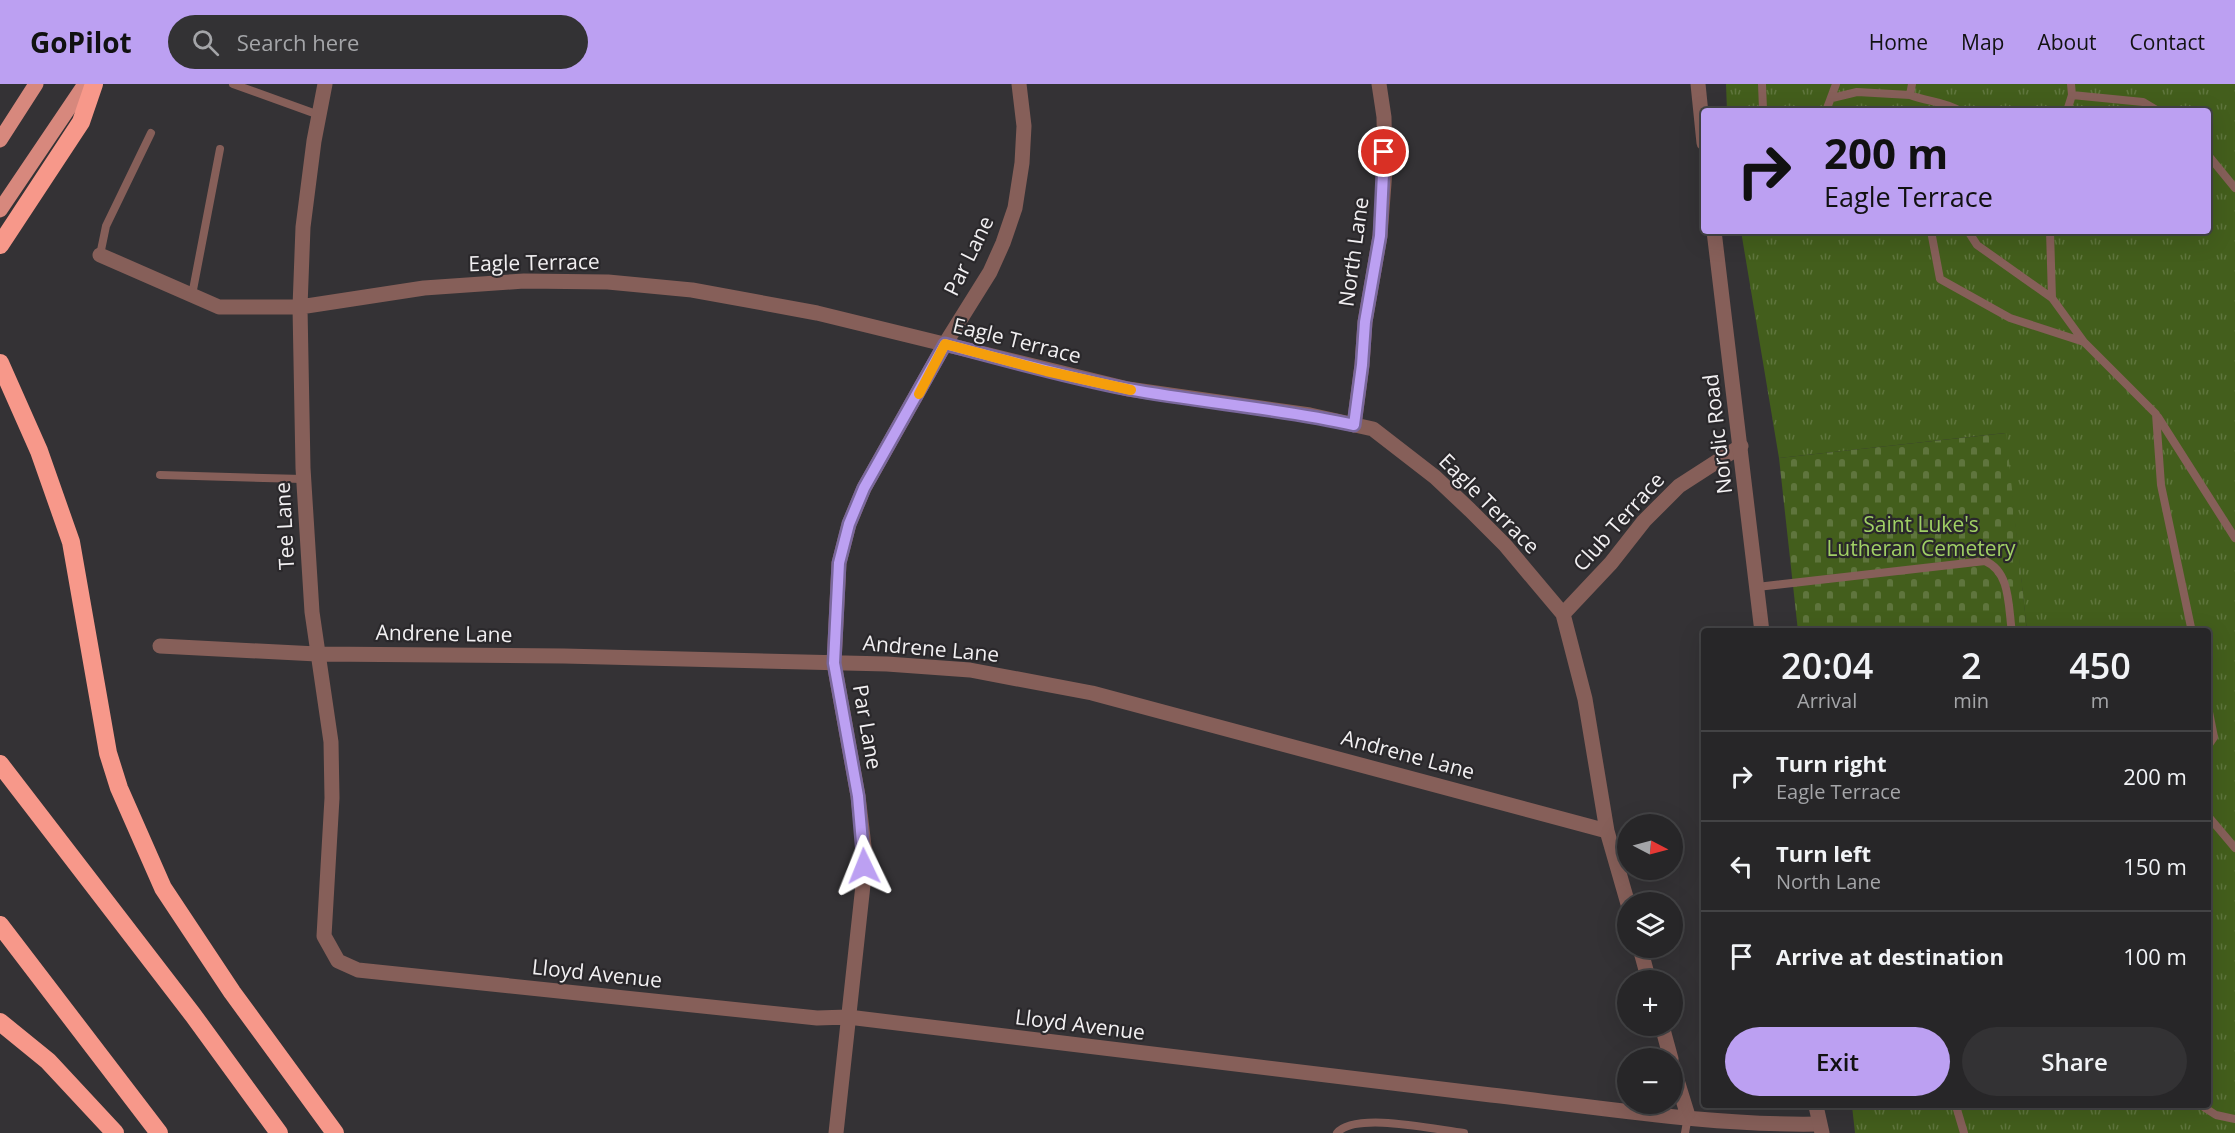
<!DOCTYPE html>
<html lang="en">
<head>
<meta charset="utf-8">
<style>
	body { margin:0; font-family:"Open Sans",sans-serif; background:#333234; color:#f1f3f6; height:100vh; display:flex; flex-direction:column; font-size:22px; white-space:nowrap }
	* { box-sizing:border-box; margin:0 }
	p { font-size:20px; color:#a4a5a8 }
	.icon { flex:none; width:33px; height:33px; fill:none; stroke:currentColor; stroke-width:2; stroke-linecap:round; stroke-linejoin:round }
	.map { position:relative; flex:1; overflow:hidden }
	.panel { position:absolute; left:1701px; top:544px; width:510px; height:480px; display:flex; flex-direction:column; background:#272628; border-radius:6px; box-shadow:0 6px 24px #0002,0 0 0 2px #434345 }
	.panel>* { flex:none }
	.top-card { position:absolute; left:1701px; top:24px; width:510px; height:126px; border-radius:6px; box-shadow:0 6px 24px #0002,0 0 0 2px #434345; background:#bca0f2; color:#111; overflow:hidden }
	.needle { width:39px; rotate:96deg }
	.fabs { position:absolute; left:1617px; top:730px; display:grid; gap:12px }
	.fabs a { display:grid; place-items:center; width:66px; height:66px; border-radius:50%; background:#272628; box-shadow:0 6px 24px #0002,0 0 0 2px #434345; font-size:30px }
	.pin { position:absolute; display:grid; place-items:center; width:51px; height:51px; color:#fff; margin:-26px; border:3px solid #fff; border-radius:50%; box-shadow:0 2px 6px #0007 }
	.me { position:absolute; width:66px; margin:-33px; rotate:358deg; stroke-linejoin:round; filter:drop-shadow(0 0 4px #0008) }
	.turn { display:flex; align-items:center; gap:21px; height:126px; padding:0 24px; font-size:27px }
	.turn .icon { width:78px; height:78px; stroke-width:2.5 }
	.turn b { display:block; font-size:42px; line-height:51px }
	.eta { display:flex; justify-content:space-evenly; align-items:center; height:102px; text-align:center }
	.eta b { font-size:36px; font-weight:600; line-height:42px }
	.button { display:flex; gap:12px; margin-top:auto; padding:12px 24px }
	.button a { flex:1; height:69px; border-radius:36px; background:#bca0f2; color:#111; font-size:24px; font-weight:600; line-height:69px; text-align:center }
	.button a+a { background:#333234; color:#f1f3f6 }
	ul { padding:0; list-style:none }
	li { display:flex; align-items:center; gap:18px; height:90px; padding:0 24px; border-top:2px solid #434345 }
	li div { flex:1 }
	li b { display:block; font-size:22px }
	li em { font-style:normal }
	header { display:flex; align-items:center; gap:36px; box-sizing:border-box; height:84px; padding:0 30px; background:#bca0f2; color:#111 }
	header strong { font-size:28px }
	nav { display:flex; gap:33px; margin-inline-start:auto; font-size:21px }
	.search { width:420px; height:54px; background:#333234; display:flex; align-items:center; gap:15px; box-sizing:border-box; padding:0 21px; border-radius:33px; color:#a4a5a8; font-size:22px }
	.map>svg:first-child { display:block }
</style>
</head>
<body>
<header>
<strong>GoPilot</strong>
<div class="search"><svg class="icon" aria-label="search" viewBox="0 0 24 24"><circle cx="10" cy="10" r="6"/><path d="M15 15l6 6"/></svg>Search here</div>
<nav><a>Home</a><a>Map</a><a>About</a><a>Contact</a></nav>
</header>
<div class="map">
<svg width="2235" height="1049" viewBox="0 0 2235 1049">
	<defs>
		<pattern id="grass-tufts" width="24" height="20" patternUnits="userSpaceOnUse" patternTransform="scale(1.5)"><rect width="24" height="20" fill="#435e1c"/><path d="M3 7l-1-3M5 7V3M7 7l1-3M15 17l-1-3M17 17v-4M19 17l1-3" fill="none" stroke="#5f753d"/></pattern>
		<pattern id="cemetery-stones" width="16" height="16" patternUnits="userSpaceOnUse" patternTransform="scale(1.5)"><rect width="16" height="16" fill="#435e1c"/><path d="M2 7V4a2 2 0 0 1 4 0v3zM10 15v-3a2 2 0 0 1 4 0v3z" fill="#5f753d"/></pattern>
	</defs>
	<rect width="100%" height="100%" fill="#343235"/>
	<path fill="url(#grass-tufts)" d="M 1726,0 L 2235,0 L 2235,1049 L 1855,1049 L 1852,1022 L 2208,1022 L 2208,548 L 2027,547 L 2005,349 L 1779,374 L 1741,147 L 2208,147 L 2208,27 L 1727,27 Z"/>
	<path fill="url(#cemetery-stones)" d="M 2006,349 L 2027,547 L 1798,547 L 1779,374 Z"/>
	<g fill="none" stroke-linecap="round" stroke-linejoin="round">
		<path stroke="#865f59" stroke-width="8" d="M 233,0 L 319,31
			M 1762,0 L 1763,25
			M 1910,11 C 1928,18 1944,17 1960,27
			M 2072,11 L 2143,18 L 2158,27
			M 1832,14 L 1857,8 L 1910,11 L 1912,0
			M 1826,27 L 1836,0
			M 2067,27 L 2072,11 L 2071,0
			M 2208,71 L 2235,104
			M 1931,147 L 1940,195 L 2010,234 L 2084,258 L 2052,214 L 1977,161 L 1968,147
			M 2050,147 L 2052,214
			M 100,171 L 106,142 L 151,49
			M 192,211 L 220,65
			M 2084,258 L 2156,330 L 2161,401 L 2192,548
			M 2158,333 L 2235,454
			M 160,391 L 303,395
			M 1757,503 L 1985,477 C 2011,488 2008,523 2012,548
			M 2208,623 L 2214,653 L 2208,662
			M 2208,732 L 2235,764
			M 1956,1022 L 1964,1049
			M 2202,1022 L 2216,1031 L 2235,1035
			M 1337,1049 C 1355,1027 1437,1046 1464,1049
			M 1685,1049 L 1688,1032"/>
		<path stroke="#865f59" stroke-width="15" d="M 325,0 L 314,57 L 303,143 L 300,223 L 303,384 L 312,528 L 331,658 L 332,714 L 324,852 L 338,877 L 358,886 L 817,934 L 848,933 C 1063,960 1277,987 1491,1011 C 1599,1023 1710,1042 1819,1040
			M 100,171 L 219,223 L 300,223 L 424,204 L 524,197 L 608,198 L 692,206 L 817,229 L 1128,305 L 1310,331 L 1373,345 L 1435,393 L 1470,426 L 1505,461 L 1563,530 L 1585,615 L 1607,747 L 1628,820
			M 1354,341 L 1362,281 L 1365,238 L 1380,152 L 1385,86 L 1384,33 L 1379,0
			M 1563,530 L 1611,479 L 1644,437 L 1679,402 L 1741,362
			M 160,562 L 317,570 L 564,572 L 887,580 L 970,586 L 1092,609 L 1607,747
			M 1640,864 L 1649,897
			M 1662,942 L 1671,975
			M 1672,980 L 1688,1032
			M 836,1049 L 863,801 L 864,762 L 858,712 L 834,579 L 839,479 L 849,440 L 864,404 L 945,260 L 990,188 L 1003,159 L 1015,124 L 1022,79 L 1024,42 L 1019,0"/>
		<path stroke="#865f59" stroke-width="15" d="M 1698,0 L 1704,59
			M 1714,147 L 1762,548
			M 1816,1022 L 1822,1049"/>
		<path stroke="#d7887d" stroke-width="15" d="M 0,56 L 36,0
			M 0,126 L 85,0"/>
		<path stroke="#f7988a" stroke-width="18" d="M 0,161 L 81,38 L 94,0
			M 0,279 L 39,367 L 71,458 L 108,669 L 119,704 L 163,804 L 232,908 L 335,1049
			M 0,680 L 193,931 L 279,1049
			M 0,841 L 159,1049
			M 0,938 L 48,977 L 115,1049"/>
	</g>
	<g fill="none" stroke-linecap="round" stroke-linejoin="round">
		<defs>
			<path id="route" d="M 864,782 L 858,712 L 834,579 L 839,479 L 849,440 L 864,404 L 945,260 C 1006,276 1066,293 1128,305 C 1203,319 1279,324 1354,341 L 1362,281 L 1365,238 L 1380,152 L 1384,68"/>
		</defs>
		<use href="#route" stroke="#7a689d" stroke-width="15"/>
		<use href="#route" stroke="#bca0f2" stroke-width="10"/>
		<path stroke="#f59e0b" stroke-width="10" d="M 919,310 L 945,260 L 1046,287 L 1131,306"/>
	</g>
	<g text-anchor="middle" stroke-width="4.5" stroke-linejoin="round" paint-order="stroke">
		<g font-size="21" fill="#f2f0f2" stroke="#2a282b">
			<text transform="translate(1354 168) rotate(-82)" y="7">North Lane</text>
			<text transform="translate(969 172) rotate(-64)" y="7">Par Lane</text>
			<text transform="translate(534 179) rotate(-1)" y="7">Eagle Terrace</text>
			<text transform="translate(1017 257) rotate(14)" y="7">Eagle Terrace</text>
			<text transform="translate(1718 350) rotate(-97)" y="7">Nordic Road</text>
			<text transform="translate(1489 420) rotate(45)" y="7">Eagle Terrace</text>
			<text transform="translate(1619 438) rotate(-48)" y="7">Club Terrace</text>
			<text transform="translate(285 442) rotate(-93)" y="7">Tee Lane</text>
			<text transform="translate(444 550) rotate(1)" y="7">Andrene Lane</text>
			<text transform="translate(931 565) rotate(5)" y="7">Andrene Lane</text>
			<text transform="translate(867 643) rotate(80)" y="7">Par Lane</text>
			<text transform="translate(1408 671) rotate(15)" y="7">Andrene Lane</text>
			<text transform="translate(597 890) rotate(6)" y="7">Lloyd Avenue</text>
			<text transform="translate(1080 941) rotate(7)" y="7">Lloyd Avenue</text>
		</g>
		<g font-size="21" fill="#a0d065" stroke="#2a282b">
			<text x="1921" y="448">Saint Luke's<tspan x="1921" dy="24">Lutheran Cemetery</tspan></text>
		</g>
	</g>
</svg>
<div class="fabs">
<a><svg class="needle" viewBox="-14 -14 28 28"><path d="M0-13l5 13h-10z" fill="#e53935"/><path d="M0 13l5-13h-10z" fill="#a4a5a8"/></svg></a>
<a><svg class="icon" aria-label="layers" viewBox="0 0 24 24"><path d="M12 4l9 5-9 5-9-5zM3 14l9 5 9-5"/></svg></a>
<a>+</a>
<a>−</a>
</div>
<div class="pin" style="left:1384px;top:68px;background:#d93025"><svg class="icon" aria-label="arrive" viewBox="0 0 24 24"><path d="M6 21V4h12l-3 4 3 4H6"/></svg></div>
<svg class="me" style="left:864px;top:782px" viewBox="-20 -20 40 40"><path d="M0-17L14 15 0 8-14 15z" fill="#bca0f2" stroke="#fff" stroke-width="4"/></svg>
<div class="top-card">
<div class="turn"><svg class="icon" aria-label="right" viewBox="0 0 24 24"><path d="M7 20v-9h11M14 6l5 5-5 5"/></svg><div><b>200 m</b>Eagle Terrace</div></div>
</div>
<section class="panel">
<div class="eta">
<div><b>20:04</b><p>Arrival</p></div>
<div><b>2</b><p>min</p></div>
<div><b>450</b><p>m</p></div>
</div>
<ul>
<li><svg class="icon" aria-label="right" viewBox="0 0 24 24"><path d="M7 20v-9h11M14 6l5 5-5 5"/></svg><div><b>Turn right</b><p>Eagle Terrace</p></div><em>200 m</em></li>
<li><svg class="icon" aria-label="left" viewBox="0 0 24 24"><path d="M17 20v-9H6M10 6l-5 5 5 5"/></svg><div><b>Turn left</b><p>North Lane</p></div><em>150 m</em></li>
<li><svg class="icon" aria-label="arrive" viewBox="0 0 24 24"><path d="M6 21V4h12l-3 4 3 4H6"/></svg><div><b>Arrive at destination</b></div><em>100 m</em></li>
</ul>
<div class="button"><a>Exit</a><a>Share</a></div>
</section>
</div>
</body>
</html>
